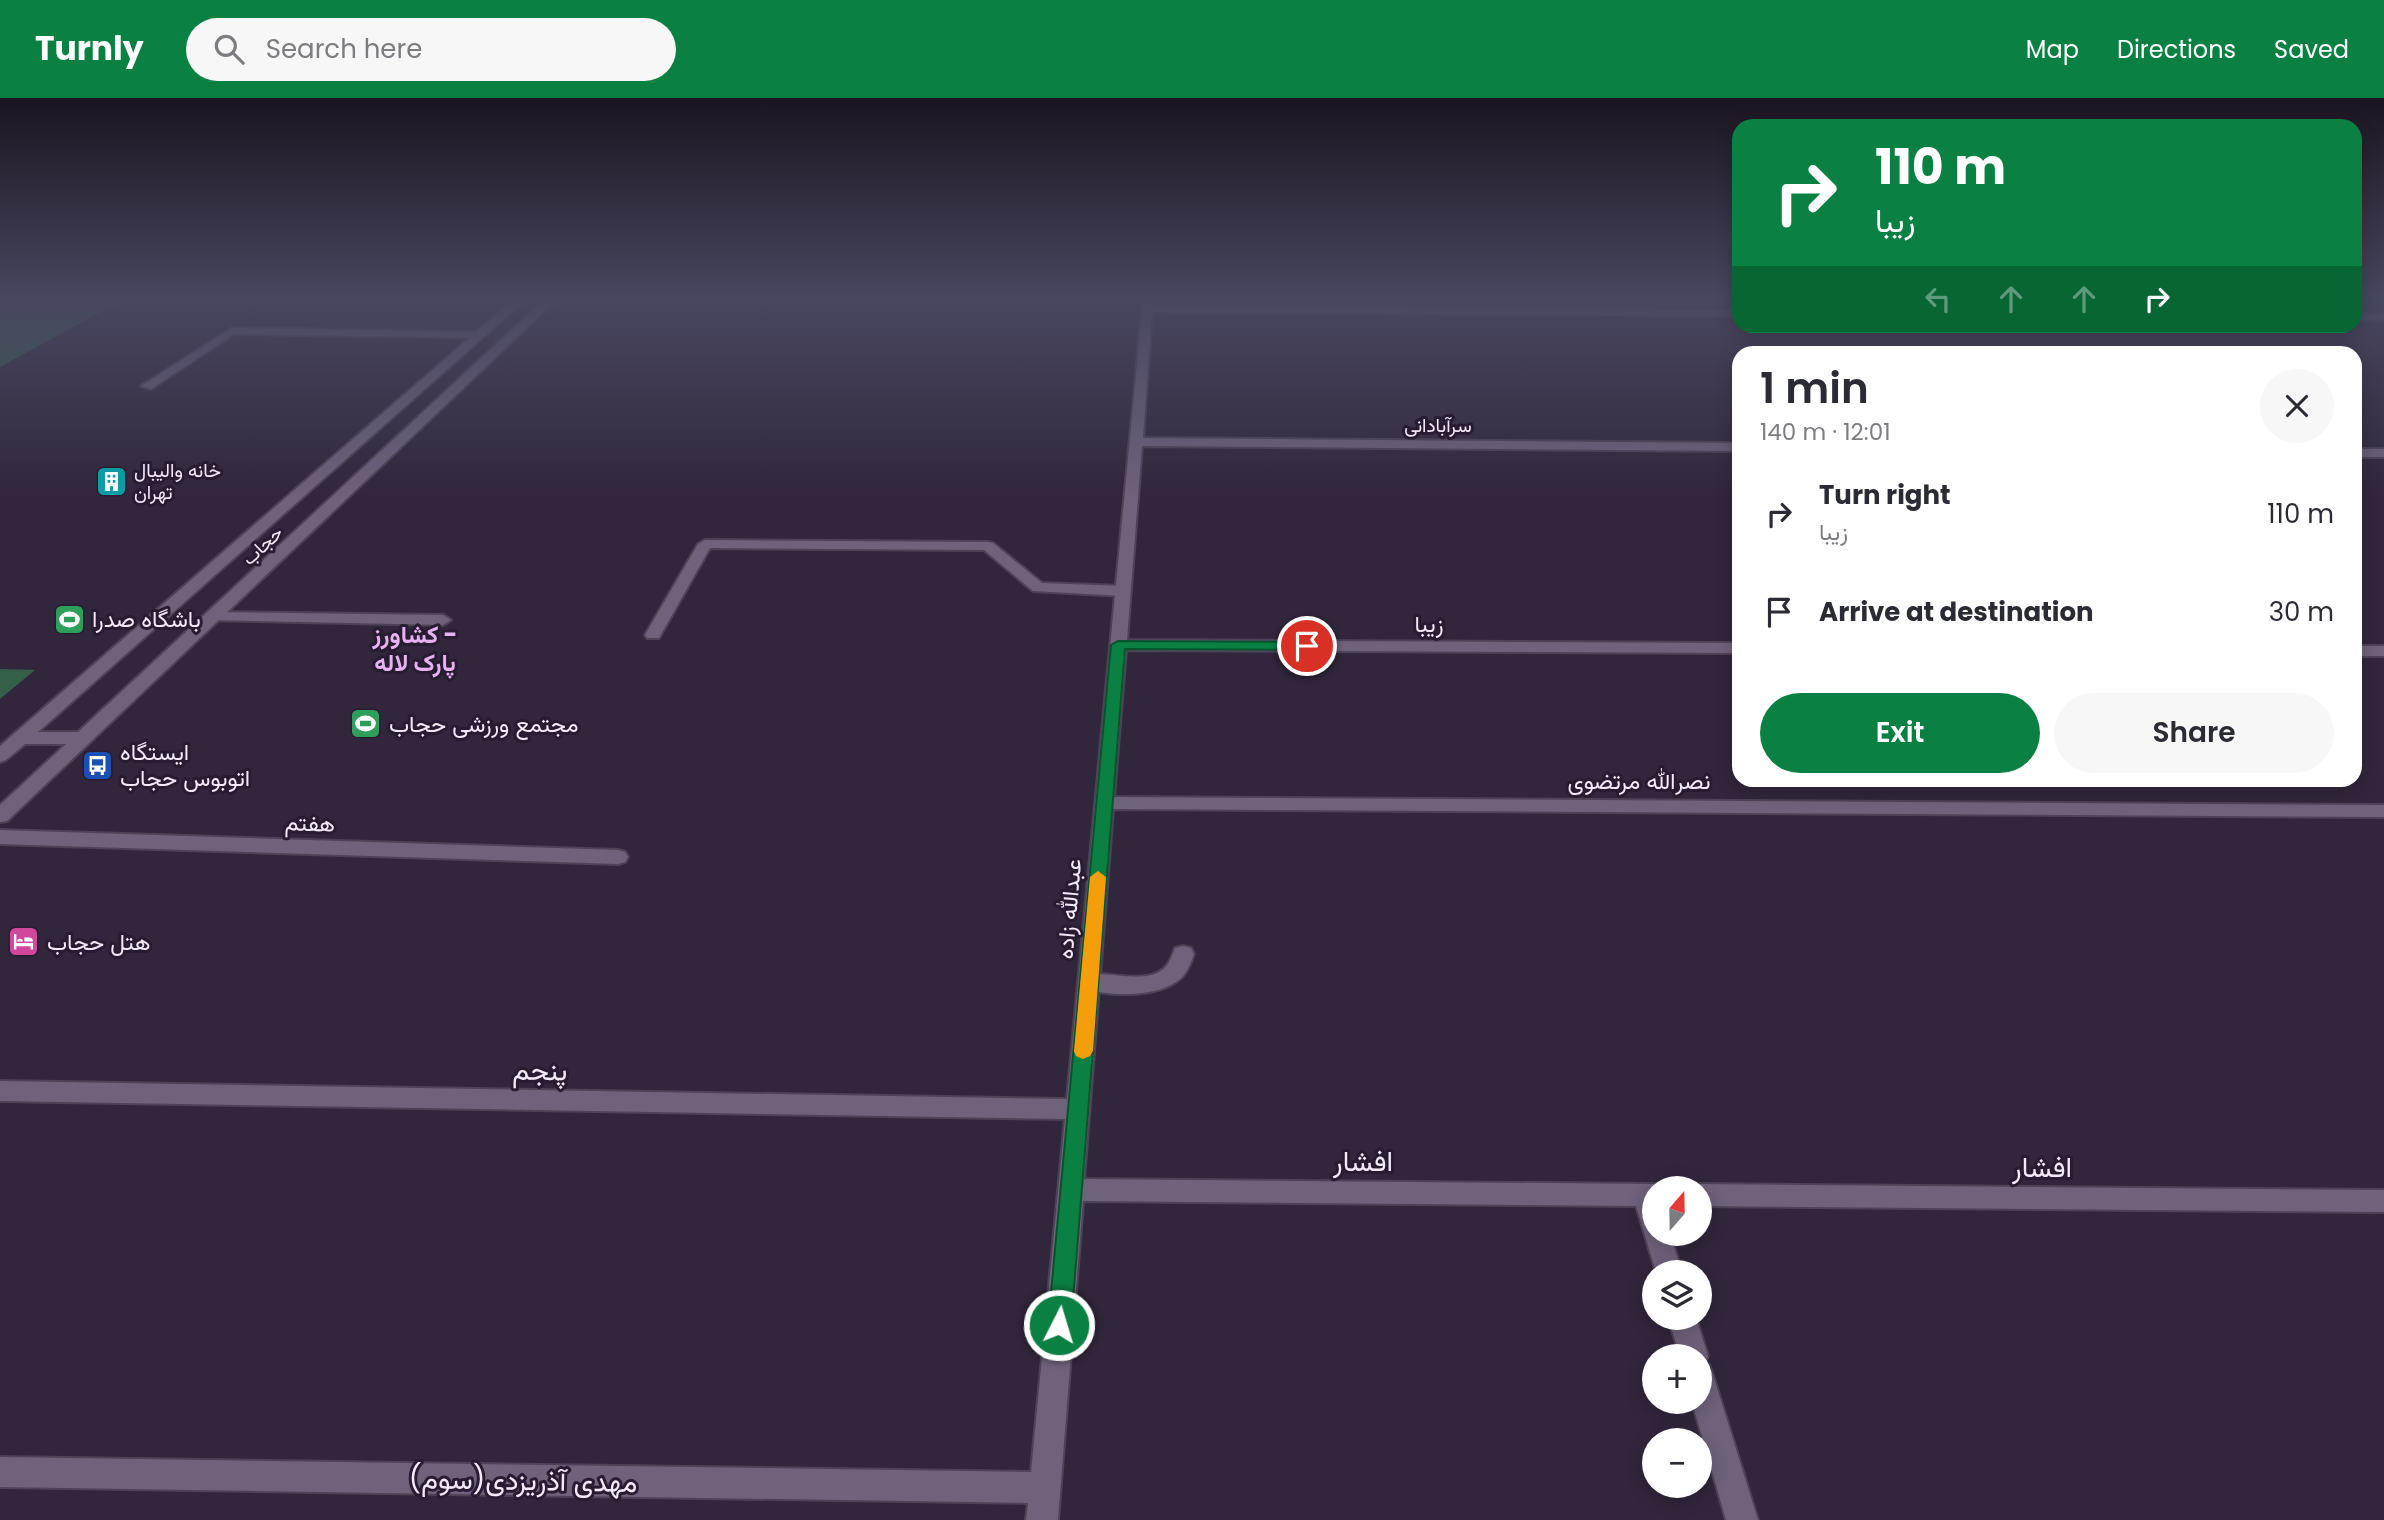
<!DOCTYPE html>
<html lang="en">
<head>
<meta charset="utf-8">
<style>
	body { margin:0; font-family:Poppins,Vazirmatn,sans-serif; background:#f7f7f7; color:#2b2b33; height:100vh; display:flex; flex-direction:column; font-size:26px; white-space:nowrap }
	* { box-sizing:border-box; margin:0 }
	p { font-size:23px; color:#7c7c81 }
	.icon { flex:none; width:38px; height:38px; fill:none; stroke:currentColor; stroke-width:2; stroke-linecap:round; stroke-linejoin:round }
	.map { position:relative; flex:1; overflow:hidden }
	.details { position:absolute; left:1732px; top:248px; width:630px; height:441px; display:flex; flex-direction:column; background:#fff; border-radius:21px; box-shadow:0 4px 18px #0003 }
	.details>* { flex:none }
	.banner { position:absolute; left:1732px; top:21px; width:630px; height:214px; border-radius:21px; box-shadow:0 4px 18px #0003; background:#0b8043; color:#fff; overflow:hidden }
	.needle { width:46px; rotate:20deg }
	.tools { position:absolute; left:1642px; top:1078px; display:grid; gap:14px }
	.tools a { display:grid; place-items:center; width:70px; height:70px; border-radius:50%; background:#fff; box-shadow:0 4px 18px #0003; font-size:35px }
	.pin { position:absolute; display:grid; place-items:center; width:60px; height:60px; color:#fff; margin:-30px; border:4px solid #fff; border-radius:50%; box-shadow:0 2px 7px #0007 }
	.me { position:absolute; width:77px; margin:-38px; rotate:5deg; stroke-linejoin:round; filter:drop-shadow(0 0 5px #0008) }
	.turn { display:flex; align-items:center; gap:24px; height:147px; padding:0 28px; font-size:32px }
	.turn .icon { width:91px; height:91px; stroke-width:2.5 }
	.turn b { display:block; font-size:49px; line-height:60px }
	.lanes { display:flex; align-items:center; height:66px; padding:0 28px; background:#0003; justify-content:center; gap:35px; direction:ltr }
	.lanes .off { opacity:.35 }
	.round { display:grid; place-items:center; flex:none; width:74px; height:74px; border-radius:37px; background:#f7f7f7 }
	.overview { display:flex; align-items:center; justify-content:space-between; height:119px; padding:0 28px }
	h1 { font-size:42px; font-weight:600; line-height:52px }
	.primary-button { display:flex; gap:14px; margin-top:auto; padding:14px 28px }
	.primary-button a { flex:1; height:80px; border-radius:42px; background:#0b8043; color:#fff; font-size:28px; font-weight:600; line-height:80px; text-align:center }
	.primary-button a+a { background:#f7f7f7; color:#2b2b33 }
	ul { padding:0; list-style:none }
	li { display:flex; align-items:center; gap:21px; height:98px; padding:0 28px }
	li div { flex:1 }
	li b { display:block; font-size:26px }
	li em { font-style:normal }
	header { display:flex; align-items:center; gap:42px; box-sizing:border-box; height:98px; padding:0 35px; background:#0b8043; color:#fff }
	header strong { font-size:33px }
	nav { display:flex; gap:38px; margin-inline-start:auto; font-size:24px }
	.search { width:490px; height:63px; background:#f7f7f7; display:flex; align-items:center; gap:18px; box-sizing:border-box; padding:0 24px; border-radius:38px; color:#7c7c81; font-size:26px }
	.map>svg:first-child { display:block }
</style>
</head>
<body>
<header>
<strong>Turnly</strong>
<div class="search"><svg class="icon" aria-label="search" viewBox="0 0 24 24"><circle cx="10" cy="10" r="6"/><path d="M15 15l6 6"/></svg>Search here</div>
<nav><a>Map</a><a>Directions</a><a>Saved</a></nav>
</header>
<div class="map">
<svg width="2384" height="1422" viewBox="0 0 2384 1422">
	<rect width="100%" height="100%" fill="#31263b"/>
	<path fill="#345f49" d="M 0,203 L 121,203 L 0,269 Z
		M 0,571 L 35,572 L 0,601 Z"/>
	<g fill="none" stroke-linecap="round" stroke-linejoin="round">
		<defs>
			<path id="service" d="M 232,230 L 481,234 L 487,237 L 481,240 L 234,236 L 151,291 L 141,288 Z
				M 705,442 L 988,444 L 993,445 L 1042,485 L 1123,488 L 1131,493 L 1123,498 L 1033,493 L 984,452 L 710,450 L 659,540 L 647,540 L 645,537 L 698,446 Z
				M 213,514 L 443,517 L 451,522 L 443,527 L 207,522 L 205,519 Z
				M 1183,848 L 1191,850 L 1194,856 C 1190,867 1186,878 1176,884 C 1152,900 1107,898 1081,890 L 1078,884 L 1081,878 C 1106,870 1150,891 1168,866 C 1171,861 1173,855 1175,850 Z"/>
			<path id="minor" d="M 1143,203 L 1153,203 L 1153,208 L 1740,212 L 1740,218 L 1152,214 L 1143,340 L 1740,345 L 1740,353 L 1142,348 L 1127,542 L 1740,545 L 1740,555 L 1126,552 L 1114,699 L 2384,707 L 2384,719 L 1113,711 L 1084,1081 L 1654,1086 L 1664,1090 L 1654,1090 L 1654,1136 L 1670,1136 L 1682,1174 L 1656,1174 L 1636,1108 L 1083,1103 L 1058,1422 L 1026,1422 L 1028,1405 L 0,1389 L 0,1359 L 1031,1374 L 1065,1021 L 0,1003 L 0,983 L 1067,1001 Z
				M 2356,216 L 2384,216 L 2384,222 L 2356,222 Z
				M 2356,351 L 2384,351 L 2384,359 L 2356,359 Z
				M 2356,548 L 2384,548 L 2384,558 L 2356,558 Z
				M 0,732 L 618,752 L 625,754 L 628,759 L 625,764 L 618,766 L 0,746 Z
				M 1699,1086 L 2384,1092 L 2384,1114 L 1699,1108 L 1699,1090 L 1689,1090 Z
				M 1668,1220 L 1696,1220 L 1708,1258 L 1705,1265 L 1709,1267 L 1713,1277 L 1758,1422 L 1726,1422 L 1692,1304 L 1699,1304 L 1699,1258 L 1680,1258 Z"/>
			<path id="secondary" d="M 512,203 L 524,203 L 38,634 L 78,634 L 543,203 L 555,203 L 7,723 L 0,724 L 0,707 L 66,646 L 25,646 L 6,662 L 0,664 L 0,648 Z"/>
		</defs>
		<use href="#service" stroke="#4d4356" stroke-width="4"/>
		<use href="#minor" stroke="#4d4356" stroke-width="4"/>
		<use href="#secondary" stroke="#4d4356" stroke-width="4"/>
		<use href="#service" fill="#6f627b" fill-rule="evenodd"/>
		<use href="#minor" fill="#6f627b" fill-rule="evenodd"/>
		<use href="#secondary" fill="#6f627b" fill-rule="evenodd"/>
	</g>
	<linearGradient id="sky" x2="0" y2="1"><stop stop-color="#1b1520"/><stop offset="0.5" stop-color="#484760"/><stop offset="1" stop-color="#484760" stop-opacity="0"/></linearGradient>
	<rect width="2384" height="402" fill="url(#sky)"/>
	<path fill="#0b8043" stroke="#07532c" stroke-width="2" d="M 1118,543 L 1307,544 L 1314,548 L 1307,552 L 1125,551 L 1071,1227 L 1067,1235 L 1059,1239 L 1051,1235 L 1048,1227 L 1111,547 Z"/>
	<path fill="#f59e0b" d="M 1098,773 L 1106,779 L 1093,953 L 1090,958 L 1083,961 L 1076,958 L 1074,953 L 1090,779 Z"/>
	<defs>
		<symbol id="building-square" viewBox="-11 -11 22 22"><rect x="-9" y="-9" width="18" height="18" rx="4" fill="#0f9aa8" stroke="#271c31"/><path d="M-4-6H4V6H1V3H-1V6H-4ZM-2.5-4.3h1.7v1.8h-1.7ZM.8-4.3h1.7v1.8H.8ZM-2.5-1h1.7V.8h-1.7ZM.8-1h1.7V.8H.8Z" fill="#fff"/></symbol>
		<symbol id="stadium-square" viewBox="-11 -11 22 22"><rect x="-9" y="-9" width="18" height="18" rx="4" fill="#2e9e5b" stroke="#271c31"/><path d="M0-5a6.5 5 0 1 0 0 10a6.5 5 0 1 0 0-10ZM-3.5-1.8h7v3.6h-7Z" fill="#fff"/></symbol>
		<symbol id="bus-square" viewBox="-11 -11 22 22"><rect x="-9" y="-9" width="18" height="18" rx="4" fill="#1a4fb4" stroke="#271c31"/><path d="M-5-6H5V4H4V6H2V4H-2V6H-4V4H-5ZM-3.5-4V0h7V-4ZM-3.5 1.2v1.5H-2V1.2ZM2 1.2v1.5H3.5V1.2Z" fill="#fff"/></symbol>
		<symbol id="hotel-square" viewBox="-11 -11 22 22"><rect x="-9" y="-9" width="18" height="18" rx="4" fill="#d1479c" stroke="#271c31"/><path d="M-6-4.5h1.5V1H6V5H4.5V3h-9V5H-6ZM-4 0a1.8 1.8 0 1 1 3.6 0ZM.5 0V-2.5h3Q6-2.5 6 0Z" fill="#fff"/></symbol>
	</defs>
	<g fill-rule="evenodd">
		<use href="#building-square" x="94" y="366" width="35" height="35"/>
		<use href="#stadium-square" x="52" y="504" width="35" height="35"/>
		<use href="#stadium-square" x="348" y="608" width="35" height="35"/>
		<use href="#bus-square" x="80" y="650" width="35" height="35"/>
		<use href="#hotel-square" x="6" y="826" width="35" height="35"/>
	</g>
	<g text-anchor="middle" stroke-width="6" stroke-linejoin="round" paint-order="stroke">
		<g font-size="19" fill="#f2eaf9" stroke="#271c31">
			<text x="1438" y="334">سرآبادانی</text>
			<text transform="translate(262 447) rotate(-43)" y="7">حجاب</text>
		</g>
		<g font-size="19" fill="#f2eaf9" stroke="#271c31" text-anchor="start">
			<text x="134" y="379">خانه والیبال<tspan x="134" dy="22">تهران</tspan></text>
		</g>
		<g font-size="23" fill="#f2eaf9" stroke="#271c31" text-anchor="start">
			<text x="92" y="529">باشگاه صدرا</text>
			<text x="389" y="634">مجتمع ورزشی حجاب</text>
			<text x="120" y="662">ایستگاه<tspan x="120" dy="26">اتوبوس حجاب</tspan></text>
			<text x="47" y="852">هتل حجاب</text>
		</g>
		<g font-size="23" fill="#f2eaf9" stroke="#271c31">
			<text x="1429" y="534">زیبا</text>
			<text x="1639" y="691">نصرالله مرتضوی</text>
			<text transform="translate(310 725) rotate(2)" y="8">هفتم</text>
			<text transform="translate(1069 811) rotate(-85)" y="8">عبدالله زاده</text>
		</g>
		<g font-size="24" font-weight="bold" fill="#e6b3f0" stroke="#271c31">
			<text x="415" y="545">کشاورز -<tspan x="415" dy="28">پارک لاله</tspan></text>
		</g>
		<g font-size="28" fill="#f2eaf9" stroke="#271c31">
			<text transform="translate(540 972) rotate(1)" y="10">پنجم</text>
			<text x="1363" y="1073">افشار</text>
			<text x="2042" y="1079">افشار</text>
			<text transform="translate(523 1382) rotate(1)" y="10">مهدی آذریزدی(سوم)</text>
		</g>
	</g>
</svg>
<div class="tools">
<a><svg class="needle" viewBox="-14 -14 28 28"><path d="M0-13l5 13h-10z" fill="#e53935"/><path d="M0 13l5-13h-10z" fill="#7c7c81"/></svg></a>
<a><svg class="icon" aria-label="layers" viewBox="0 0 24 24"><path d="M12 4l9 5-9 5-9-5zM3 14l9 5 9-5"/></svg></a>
<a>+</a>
<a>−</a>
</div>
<div class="pin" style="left:1307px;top:548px;background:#d93025"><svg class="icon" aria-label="arrive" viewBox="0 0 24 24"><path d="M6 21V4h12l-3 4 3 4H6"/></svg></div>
<svg class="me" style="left:1059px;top:1227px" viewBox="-20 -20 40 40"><circle r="17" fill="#0b8043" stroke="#fff" stroke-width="3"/><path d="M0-11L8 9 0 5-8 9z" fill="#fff"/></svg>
<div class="banner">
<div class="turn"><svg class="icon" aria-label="right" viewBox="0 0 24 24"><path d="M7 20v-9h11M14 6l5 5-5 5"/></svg><div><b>110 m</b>زیبا</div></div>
<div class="lanes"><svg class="icon off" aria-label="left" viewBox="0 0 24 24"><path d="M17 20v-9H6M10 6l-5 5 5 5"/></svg><svg class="icon off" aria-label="ahead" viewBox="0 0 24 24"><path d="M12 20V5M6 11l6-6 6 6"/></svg><svg class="icon off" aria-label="ahead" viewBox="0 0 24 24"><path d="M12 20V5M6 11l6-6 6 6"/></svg><svg class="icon" aria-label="right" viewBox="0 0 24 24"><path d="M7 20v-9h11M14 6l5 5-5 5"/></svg></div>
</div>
<section class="details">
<div class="overview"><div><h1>1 min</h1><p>140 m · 12:01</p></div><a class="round"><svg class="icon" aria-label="close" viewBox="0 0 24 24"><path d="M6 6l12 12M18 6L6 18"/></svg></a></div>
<ul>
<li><svg class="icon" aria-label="right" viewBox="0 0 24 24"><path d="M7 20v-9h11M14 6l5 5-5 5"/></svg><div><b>Turn right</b><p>زیبا</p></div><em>110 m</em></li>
<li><svg class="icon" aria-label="arrive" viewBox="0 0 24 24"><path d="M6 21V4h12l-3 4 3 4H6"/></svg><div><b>Arrive at destination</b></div><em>30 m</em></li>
</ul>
<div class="primary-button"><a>Exit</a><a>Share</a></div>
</section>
</div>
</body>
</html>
